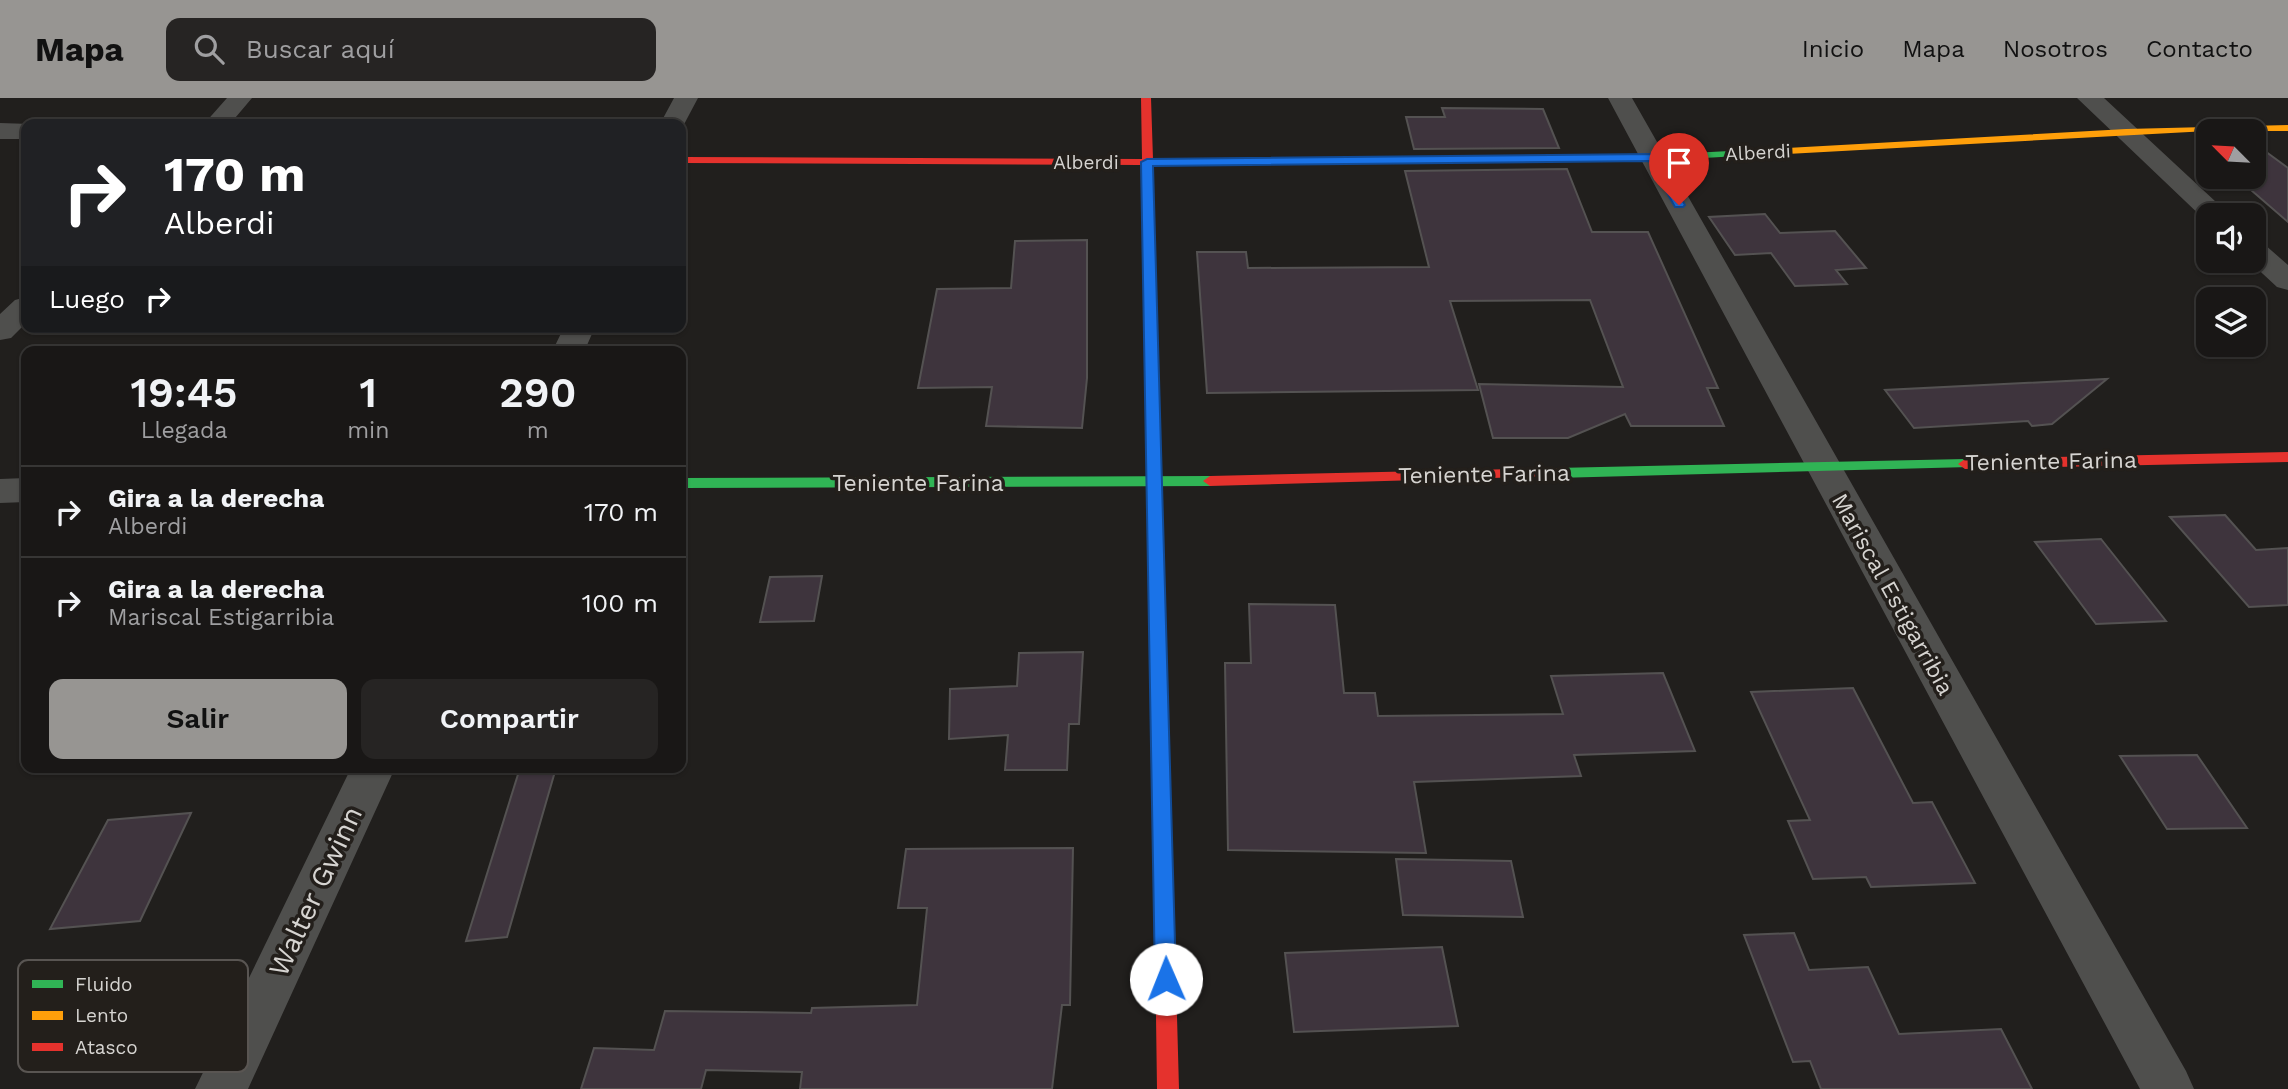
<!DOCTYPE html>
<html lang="es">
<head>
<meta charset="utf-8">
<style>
	body { margin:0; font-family:"Work Sans",sans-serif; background:#262423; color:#f1f3f6; height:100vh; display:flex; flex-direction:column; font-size:26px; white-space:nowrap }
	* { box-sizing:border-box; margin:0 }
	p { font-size:23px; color:#9f9fa1 }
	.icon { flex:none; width:38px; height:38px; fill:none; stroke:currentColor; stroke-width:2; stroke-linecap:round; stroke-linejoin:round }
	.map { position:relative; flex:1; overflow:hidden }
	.panel { position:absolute; left:21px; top:248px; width:665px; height:427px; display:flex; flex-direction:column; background:#191716; border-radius:14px; box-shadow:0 2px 5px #0004,0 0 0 2px #373635 }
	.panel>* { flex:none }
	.top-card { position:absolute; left:21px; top:21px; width:665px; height:214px; border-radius:14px; box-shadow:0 2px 5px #0004,0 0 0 2px #373635; background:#202124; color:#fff; overflow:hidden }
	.needle { width:46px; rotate:294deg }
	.fabs { position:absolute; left:2196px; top:21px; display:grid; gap:14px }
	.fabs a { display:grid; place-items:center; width:70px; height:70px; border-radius:14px; background:#191716; box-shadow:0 2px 5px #0004,0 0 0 2px #373635; font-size:35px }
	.pin { position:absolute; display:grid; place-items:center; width:60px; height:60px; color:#fff; margin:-72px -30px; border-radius:50% 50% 50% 0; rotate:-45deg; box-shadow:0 0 7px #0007 }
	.pin .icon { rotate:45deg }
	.me { position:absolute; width:77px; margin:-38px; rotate:359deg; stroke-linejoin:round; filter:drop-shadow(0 0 5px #0008) }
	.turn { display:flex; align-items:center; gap:24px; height:147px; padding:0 28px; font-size:32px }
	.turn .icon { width:91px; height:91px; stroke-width:2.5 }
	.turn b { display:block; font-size:49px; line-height:60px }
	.then { display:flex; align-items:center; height:66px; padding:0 28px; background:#0003; gap:14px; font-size:26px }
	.eta { display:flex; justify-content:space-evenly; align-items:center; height:119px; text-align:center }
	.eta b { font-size:42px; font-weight:600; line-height:49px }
	.cta { display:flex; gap:14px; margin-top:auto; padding:14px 28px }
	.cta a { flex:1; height:80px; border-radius:14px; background:#979592; color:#111; font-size:28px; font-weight:600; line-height:80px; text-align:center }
	.cta a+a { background:#262423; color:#f1f3f6 }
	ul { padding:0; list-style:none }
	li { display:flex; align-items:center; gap:21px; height:91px; padding:0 28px; border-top:2px solid #373635 }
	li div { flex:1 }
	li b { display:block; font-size:26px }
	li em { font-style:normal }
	header { display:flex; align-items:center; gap:42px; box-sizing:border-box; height:98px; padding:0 35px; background:#979592; color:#111 }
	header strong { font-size:33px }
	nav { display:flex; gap:38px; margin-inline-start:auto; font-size:24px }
	.search { width:490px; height:63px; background:#262423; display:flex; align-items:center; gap:18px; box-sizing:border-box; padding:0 24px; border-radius:14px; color:#9f9fa1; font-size:26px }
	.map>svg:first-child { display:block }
</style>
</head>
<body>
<header>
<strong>Mapa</strong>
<div class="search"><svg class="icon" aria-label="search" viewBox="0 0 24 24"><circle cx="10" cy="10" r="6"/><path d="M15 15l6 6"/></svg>Buscar aquí</div>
<nav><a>Inicio</a><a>Mapa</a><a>Nosotros</a><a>Contacto</a></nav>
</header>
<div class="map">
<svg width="2288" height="991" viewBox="0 0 2288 991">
	<rect width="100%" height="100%" fill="#211f1d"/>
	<path fill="#3e343d" stroke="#545252" stroke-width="2" d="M 1442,10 L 1543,11 L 1559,50 L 1414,51 L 1406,19 L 1445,19 Z
		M 2254,45 L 2288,70 L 2288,124 L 2236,79 L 2254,79 Z
		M 1567,71 L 1592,134 L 1648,134 L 1718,290 L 1707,290 L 1724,328 L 1631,328 L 1625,316 L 1568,340 L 1493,340 L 1479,286 L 1623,289 L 1590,202 L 1450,203 L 1478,292 L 1207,295 L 1197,154 L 1246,154 L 1248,170 L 1429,169 L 1405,73 Z
		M 1765,116 L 1780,135 L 1835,133 L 1866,170 L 1836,172 L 1847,186 L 1795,188 L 1771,155 L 1735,157 L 1709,119 Z
		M 1087,142 L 1087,280 L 1082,330 L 986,328 L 992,289 L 918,290 L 937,191 L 1011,190 L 1015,143 Z
		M 2107,281 L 2052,326 L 2032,328 L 2028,323 L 1914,330 L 1885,292 Z
		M 2225,417 L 2256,452 L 2288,450 L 2288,507 L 2249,509 L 2170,419 Z
		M 2101,441 L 2166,523 L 2096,526 L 2035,444 Z
		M 822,478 L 814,523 L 760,524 L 770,479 Z
		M 1249,506 L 1335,507 L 1344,595 L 1375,595 L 1378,618 L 1563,616 L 1551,578 L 1663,575 L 1695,653 L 1574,657 L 1581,678 L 1414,684 L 1426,755 L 1228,752 L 1225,565 L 1251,565 Z
		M 1083,554 L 1079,626 L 1069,626 L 1067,672 L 1005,672 L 1008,637 L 949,641 L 950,591 L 1017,588 L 1019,555 Z
		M 1853,590 L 1913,705 L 1932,704 L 1975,785 L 1871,789 L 1866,779 L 1813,781 L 1788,723 L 1810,722 L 1751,594 Z
		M 2197,657 L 2247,730 L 2167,731 L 2120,658 Z
		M 520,670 L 556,670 L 507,839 L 466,843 Z
		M 191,715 L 140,823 L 50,831 L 108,722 Z
		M 1073,750 L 1070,907 L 1062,907 L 1052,991 L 800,991 L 802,974 L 706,972 L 701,991 L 581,991 L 594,950 L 654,952 L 665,913 L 811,915 L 812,910 L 917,907 L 927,810 L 898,810 L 906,751 Z
		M 1396,761 L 1511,763 L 1523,819 L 1403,817 Z
		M 1794,835 L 1809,872 L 1868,869 L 1899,936 L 2001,931 L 2032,991 L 1821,991 L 1810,963 L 1793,964 L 1744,837 Z
		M 1442,849 L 1458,928 L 1294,934 L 1285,855 Z"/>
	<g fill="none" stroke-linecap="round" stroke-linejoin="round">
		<path fill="#4f4f4d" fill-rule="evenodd" d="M 227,0 L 252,0 L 230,26 L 204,26 Z
			M 674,0 L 698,0 L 681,32 L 681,26 L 660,26 Z
			M 1608,0 L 1632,0 L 2186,973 L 2194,991 L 2140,991 Z
			M 2077,0 L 2104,0 L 2230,117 L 2208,117 L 2206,123 Z
			M 0,25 L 30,26 L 26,26 L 26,41 L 0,41 Z
			M 2254,143 L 2264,146 L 2288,167 L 2288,192 L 2277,189 L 2249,163 L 2254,163 Z
			M 26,199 L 26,225 L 11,240 L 0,242 L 0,216 L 15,202 Z
			M 564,229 L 595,229 L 584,254 L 552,254 Z
			M 26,380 L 26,404 L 0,405 L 0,381 Z
			M 351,670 L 395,670 L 248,991 L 195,991 Z"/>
		<path fill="#30b455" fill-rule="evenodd" d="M 1768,51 L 1773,54 L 1772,56 L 1653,63 L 1205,67 L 1200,64 L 1205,61 L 1653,57 Z
			M 1965,361 L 1970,363 L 1972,366 L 1970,369 L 1556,380 L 1549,375 L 1556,370 Z
			M 1210,378 L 1217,383 L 1210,388 L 681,390 L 681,380 Z"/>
		<path fill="#ff9f0a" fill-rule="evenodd" d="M 2288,27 L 2288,33 L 2208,33 L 1768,57 L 1763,54 L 1768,51 L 2126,31 Z
			M 1157,482 L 1165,488 L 1175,846 L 1172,852 L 1165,855 L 1158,852 L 1155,846 L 1149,488 Z"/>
		<path fill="#e5322d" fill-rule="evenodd" d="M 1141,0 L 1151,0 L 1153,61 L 1205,61 L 1210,64 L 1205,67 L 1153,67 L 1165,488 L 1157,494 L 1149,488 L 1142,67 L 681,65 L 681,59 L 1142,61 Z
			M 2288,354 L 2288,364 L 1965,371 L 1958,366 L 1965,361 Z
			M 1556,370 L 1563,375 L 1561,378 L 1210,388 L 1203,383 L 1210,378 Z
			M 1165,837 L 1172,840 L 1175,846 L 1179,991 L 1157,991 L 1155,846 L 1158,840 Z"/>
	</g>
	<path fill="#1a73e8" stroke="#114b97" stroke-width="2" d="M 1653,56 L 1658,60 L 1685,107 L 1683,109 L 1675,109 L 1649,63 L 1153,68 L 1176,881 L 1173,888 L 1166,890 L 1158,888 L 1155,881 L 1141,64 L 1147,61 Z"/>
	<g text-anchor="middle" stroke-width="7" stroke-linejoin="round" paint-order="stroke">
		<g font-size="19" fill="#d6d4d1" stroke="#231f1b">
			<text transform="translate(1758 54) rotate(-3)" y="7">Alberdi</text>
			<text x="1086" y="71">Alberdi</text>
		</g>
		<g font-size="23" fill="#d6d4d1" stroke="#231f1b">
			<text transform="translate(2051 363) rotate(-1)" y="8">Teniente Farina</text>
			<text transform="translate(1484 376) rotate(-1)" y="8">Teniente Farina</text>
			<text x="918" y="393">Teniente Farina</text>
			<text transform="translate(1893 496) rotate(61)" y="8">Mariscal Estigarribia</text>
		</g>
		<g font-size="28" fill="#d6d4d1" stroke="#231f1b">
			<text transform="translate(315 793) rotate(-65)" y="10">Walter Gwinn</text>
		</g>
	</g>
	<rect x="18" y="862" width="230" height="112" rx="10" fill="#231f1b" stroke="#595552" stroke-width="2"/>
	<rect x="32" y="882" width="31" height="8" fill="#30b455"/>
	<rect x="32" y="913" width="31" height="9" fill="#ff9f0a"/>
	<rect x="32" y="945" width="31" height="8" fill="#e5322d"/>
	<g font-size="19" fill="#d6d4d1">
		<text x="75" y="893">Fluido</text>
		<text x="75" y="924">Lento</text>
		<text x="75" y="956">Atasco</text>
	</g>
</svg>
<div class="fabs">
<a><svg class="needle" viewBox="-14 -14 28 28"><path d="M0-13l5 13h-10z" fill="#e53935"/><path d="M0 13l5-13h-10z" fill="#9f9fa1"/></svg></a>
<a><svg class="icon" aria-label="sound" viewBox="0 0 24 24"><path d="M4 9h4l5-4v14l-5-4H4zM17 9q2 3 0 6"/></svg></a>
<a><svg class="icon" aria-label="layers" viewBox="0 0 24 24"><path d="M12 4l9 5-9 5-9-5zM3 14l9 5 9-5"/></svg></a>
</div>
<div class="pin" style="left:1679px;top:107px;background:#d93025"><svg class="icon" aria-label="arrive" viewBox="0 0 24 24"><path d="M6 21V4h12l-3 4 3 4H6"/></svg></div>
<svg class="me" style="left:1166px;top:881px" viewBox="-20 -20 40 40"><circle r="19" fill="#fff"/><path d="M0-13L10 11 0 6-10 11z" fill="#1a73e8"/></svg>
<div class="top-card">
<div class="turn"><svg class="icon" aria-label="right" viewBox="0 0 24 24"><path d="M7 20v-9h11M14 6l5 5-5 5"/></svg><div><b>170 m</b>Alberdi</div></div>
<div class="then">Luego<svg class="icon" aria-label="right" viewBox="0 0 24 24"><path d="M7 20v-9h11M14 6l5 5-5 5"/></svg></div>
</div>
<section class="panel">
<div class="eta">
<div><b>19:45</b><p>Llegada</p></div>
<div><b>1</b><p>min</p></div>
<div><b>290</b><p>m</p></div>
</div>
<ul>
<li><svg class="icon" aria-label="right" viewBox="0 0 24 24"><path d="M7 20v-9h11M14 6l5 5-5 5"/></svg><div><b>Gira a la derecha</b><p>Alberdi</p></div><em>170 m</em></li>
<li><svg class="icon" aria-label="right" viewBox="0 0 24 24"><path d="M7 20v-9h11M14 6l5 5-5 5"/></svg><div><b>Gira a la derecha</b><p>Mariscal Estigarribia</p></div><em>100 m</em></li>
</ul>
<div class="cta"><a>Salir</a><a>Compartir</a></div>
</section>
</div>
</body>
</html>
